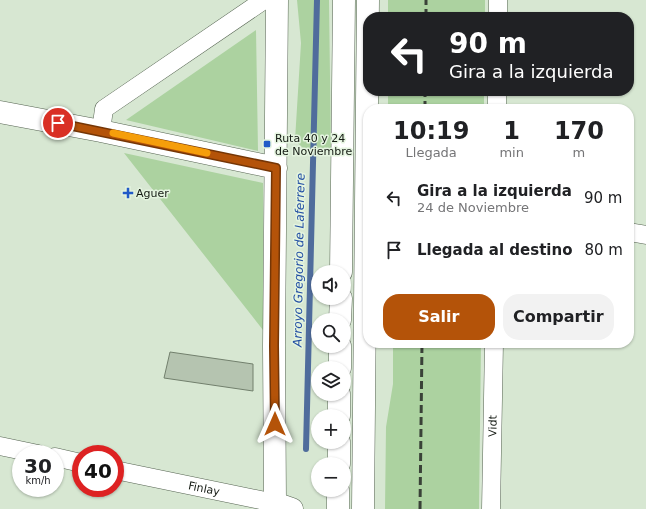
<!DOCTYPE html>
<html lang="es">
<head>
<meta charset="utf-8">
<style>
	body { margin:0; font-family:"DejaVu Sans",sans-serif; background:#f2f2f2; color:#202124; height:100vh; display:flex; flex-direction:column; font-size:15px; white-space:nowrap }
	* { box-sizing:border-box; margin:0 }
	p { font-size:13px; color:#757577 }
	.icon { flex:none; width:22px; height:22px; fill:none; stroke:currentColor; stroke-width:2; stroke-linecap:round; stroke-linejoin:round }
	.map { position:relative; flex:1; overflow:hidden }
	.panel { position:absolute; left:363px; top:104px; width:271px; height:244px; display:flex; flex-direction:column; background:#fff; border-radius:16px; box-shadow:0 1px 3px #0004 }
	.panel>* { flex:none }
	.top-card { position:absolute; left:363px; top:12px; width:271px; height:84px; border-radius:16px; box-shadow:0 1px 3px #0004; background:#202124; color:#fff; overflow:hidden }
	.controls { position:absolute; left:311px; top:265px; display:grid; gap:8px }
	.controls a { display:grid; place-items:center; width:40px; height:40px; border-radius:50%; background:#fff; box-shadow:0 1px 3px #0004; font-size:20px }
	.speed { position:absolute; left:12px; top:445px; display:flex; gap:8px; font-size:20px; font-weight:700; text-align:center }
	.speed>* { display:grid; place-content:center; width:52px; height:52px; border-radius:50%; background:#fff; box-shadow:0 1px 3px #0004; line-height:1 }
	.speed small { font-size:10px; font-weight:400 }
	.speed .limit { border:6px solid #d22; background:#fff; color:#111 }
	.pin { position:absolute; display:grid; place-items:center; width:34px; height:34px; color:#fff; margin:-17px; border:2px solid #fff; border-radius:50%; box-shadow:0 1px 4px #0007 }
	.me { position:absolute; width:44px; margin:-22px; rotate:0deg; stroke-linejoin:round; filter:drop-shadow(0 0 3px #0008) }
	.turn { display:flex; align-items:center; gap:14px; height:84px; padding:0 20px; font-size:18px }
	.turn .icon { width:52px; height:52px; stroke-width:2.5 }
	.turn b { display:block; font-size:28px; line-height:34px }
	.eta { display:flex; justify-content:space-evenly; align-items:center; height:68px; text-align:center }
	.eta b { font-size:24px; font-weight:800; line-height:28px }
	.action { display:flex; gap:8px; margin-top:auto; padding:8px 20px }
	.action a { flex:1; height:46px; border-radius:16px; background:#b45309; color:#fff; font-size:16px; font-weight:800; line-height:46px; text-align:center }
	.action a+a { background:#f2f2f2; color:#202124 }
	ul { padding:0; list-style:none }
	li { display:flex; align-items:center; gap:12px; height:52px; padding:0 20px }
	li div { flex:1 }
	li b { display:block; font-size:15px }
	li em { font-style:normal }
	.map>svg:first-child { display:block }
</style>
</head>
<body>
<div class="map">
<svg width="646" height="509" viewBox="0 0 646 509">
	<rect width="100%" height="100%" fill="#d7e7d2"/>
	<path fill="#acd2a0" d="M 297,0 L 329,0 L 331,154 C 310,154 310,156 295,140 L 301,43 Z
		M 388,0 L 485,0 L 485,17 L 388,17 Z
		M 256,30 L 258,151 L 126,120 Z
		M 388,91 L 484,91 L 484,109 L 388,109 Z
		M 124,153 L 263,183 L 263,330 Z
		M 393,343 L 481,343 L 479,509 L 385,509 L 386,427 L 393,384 Z"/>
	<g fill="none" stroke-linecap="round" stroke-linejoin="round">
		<path stroke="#4f6c9c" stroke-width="6" d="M 306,449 L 317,0"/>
	</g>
	<path fill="#b5c4b0" stroke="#72806d" d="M 170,352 L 253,364 L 253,391 L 164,378 Z"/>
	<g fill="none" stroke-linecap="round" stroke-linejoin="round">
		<defs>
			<g id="minor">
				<path d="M 498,17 L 498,0"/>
				<path d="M 497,109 L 497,91"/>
				<path d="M 101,131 L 104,109 L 264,0"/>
				<path d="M 629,232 L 646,235"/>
				<path d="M 0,446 L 38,454"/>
				<path d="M 55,457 L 81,463"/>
				<path id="s1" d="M 115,470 L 275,503 L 274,509"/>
				<path id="s2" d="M 491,509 L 494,343"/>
			</g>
			<path id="tertiary" d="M 277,0 L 274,346 L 275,503 L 292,509
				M 0,112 L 101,131 L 276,168"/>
			<path id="primary" d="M 341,272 L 344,0
				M 340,320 L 341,298
				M 340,368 L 340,346
				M 339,416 L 339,394
				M 339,464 L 339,442
				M 338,509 L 338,490
				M 363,509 L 368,0"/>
		</defs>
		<use href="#minor" stroke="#566452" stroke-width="19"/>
		<use href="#tertiary" stroke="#566452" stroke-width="23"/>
		<use href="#primary" stroke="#566452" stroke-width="23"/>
		<use href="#minor" stroke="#fff" stroke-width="18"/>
		<use href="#tertiary" stroke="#fff" stroke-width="22"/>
		<use href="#primary" stroke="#fff" stroke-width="22"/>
		<path stroke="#3a4238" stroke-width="3" stroke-dasharray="8 4" stroke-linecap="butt" d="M 426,17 L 426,0
			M 425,109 L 425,91
			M 420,509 L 422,343"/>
	</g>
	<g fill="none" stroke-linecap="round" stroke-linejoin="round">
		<defs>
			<path id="route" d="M 58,123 L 276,168 L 274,346 L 275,424"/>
		</defs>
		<use href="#route" stroke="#753606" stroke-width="10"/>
		<use href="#route" stroke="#b45309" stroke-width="7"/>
		<path stroke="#f59e0b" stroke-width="7" d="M 113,133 L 207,153"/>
	</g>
	<g fill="#215ac7" stroke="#e4f4df" stroke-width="1.5">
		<rect x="263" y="140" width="8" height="8" rx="2"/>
		<path d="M126 187h4v4h4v4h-4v4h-4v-4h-4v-4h4z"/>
	</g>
	<g text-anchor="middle" stroke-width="3" stroke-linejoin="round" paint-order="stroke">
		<g font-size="11" fill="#151b14" stroke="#e4f4df" text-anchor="start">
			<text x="275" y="142">Ruta 40 y 24<tspan x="275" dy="13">de Noviembre</tspan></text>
			<text x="136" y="197">Aguer</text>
		</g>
		<g font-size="11" fill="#151b14" stroke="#e4f4df">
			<text dy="4" stroke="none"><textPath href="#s2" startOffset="83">Vidt</textPath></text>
			<text dy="4" stroke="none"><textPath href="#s1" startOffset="91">Finlay</textPath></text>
		</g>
		<g font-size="12" font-style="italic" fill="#2450a4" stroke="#e4f4df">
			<text transform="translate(299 260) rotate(-89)" y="4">Arroyo Gregorio de Laferrere</text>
		</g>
	</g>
</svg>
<div class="controls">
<a><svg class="icon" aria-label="sound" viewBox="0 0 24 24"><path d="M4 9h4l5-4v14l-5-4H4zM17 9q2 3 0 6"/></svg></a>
<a><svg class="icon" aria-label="search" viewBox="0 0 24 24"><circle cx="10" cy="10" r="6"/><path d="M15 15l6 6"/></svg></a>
<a><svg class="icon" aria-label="layers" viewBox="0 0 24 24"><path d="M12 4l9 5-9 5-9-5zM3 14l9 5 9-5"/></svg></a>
<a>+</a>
<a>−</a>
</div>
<div class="speed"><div>30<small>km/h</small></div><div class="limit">40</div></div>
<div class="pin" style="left:58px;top:123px;background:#d93025"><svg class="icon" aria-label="arrive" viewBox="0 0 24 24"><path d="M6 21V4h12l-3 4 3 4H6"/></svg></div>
<svg class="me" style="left:275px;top:424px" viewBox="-20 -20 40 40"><path d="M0-17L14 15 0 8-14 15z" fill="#b45309" stroke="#fff" stroke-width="4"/></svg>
<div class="top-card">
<div class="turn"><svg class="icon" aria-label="left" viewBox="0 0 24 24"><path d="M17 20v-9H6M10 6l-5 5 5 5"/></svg><div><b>90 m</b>Gira a la izquierda</div></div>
</div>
<section class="panel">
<div class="eta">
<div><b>10:19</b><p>Llegada</p></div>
<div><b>1</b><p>min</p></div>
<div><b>170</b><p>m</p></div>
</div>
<ul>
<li><svg class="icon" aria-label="left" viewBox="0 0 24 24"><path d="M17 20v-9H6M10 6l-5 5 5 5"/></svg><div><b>Gira a la izquierda</b><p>24 de Noviembre</p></div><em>90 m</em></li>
<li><svg class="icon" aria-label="arrive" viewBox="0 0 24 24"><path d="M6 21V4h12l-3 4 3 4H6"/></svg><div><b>Llegada al destino</b></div><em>80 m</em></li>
</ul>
<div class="action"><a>Salir</a><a>Compartir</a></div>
</section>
</div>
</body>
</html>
